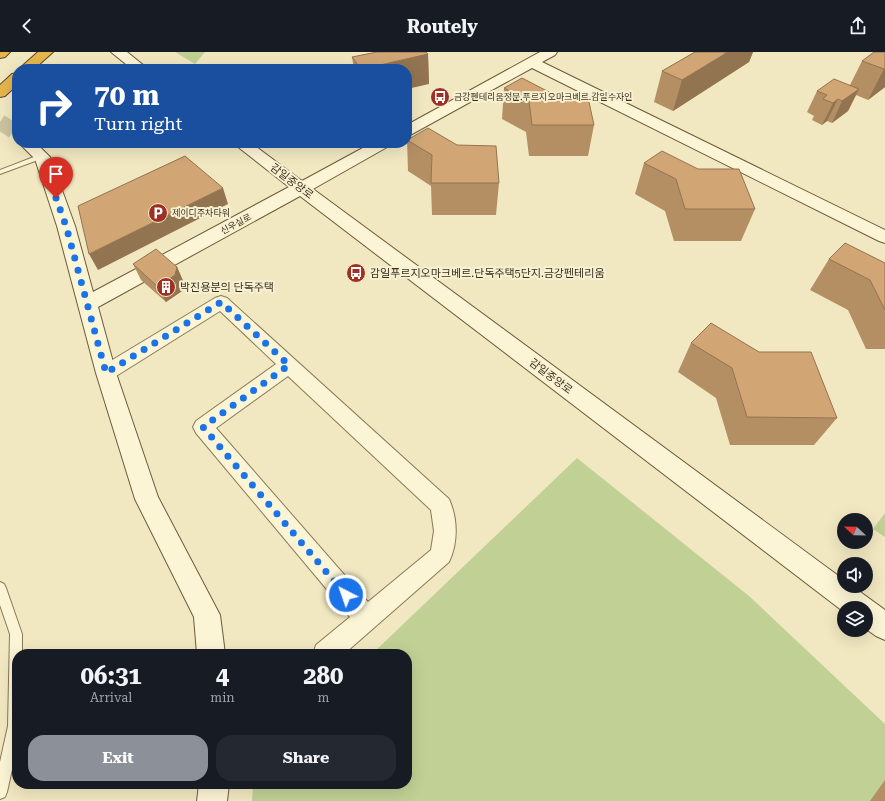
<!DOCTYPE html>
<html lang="en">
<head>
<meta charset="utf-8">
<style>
	body { margin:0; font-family:"Roboto Serif","Noto Sans KR",serif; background:#242831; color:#f1f3f6; height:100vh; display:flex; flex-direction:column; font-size:15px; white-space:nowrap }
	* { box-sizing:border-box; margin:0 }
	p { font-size:13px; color:#9ea1a6 }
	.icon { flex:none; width:22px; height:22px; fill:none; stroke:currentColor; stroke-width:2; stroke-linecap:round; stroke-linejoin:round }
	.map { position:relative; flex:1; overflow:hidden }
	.drawer { position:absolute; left:12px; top:597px; width:400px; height:140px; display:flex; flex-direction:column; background:#171b24; border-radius:16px; box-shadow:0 4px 16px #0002 }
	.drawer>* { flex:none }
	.banner { position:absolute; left:12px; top:12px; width:400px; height:84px; border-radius:16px; box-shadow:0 4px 16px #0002; background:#1a4fa0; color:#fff; overflow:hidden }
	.needle { width:26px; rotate:292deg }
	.controls { position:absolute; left:837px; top:461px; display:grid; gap:8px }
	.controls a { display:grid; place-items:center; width:36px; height:36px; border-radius:50%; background:#171b24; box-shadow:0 4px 16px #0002; font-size:20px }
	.pin { position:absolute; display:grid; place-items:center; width:34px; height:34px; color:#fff; margin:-41px -17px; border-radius:50% 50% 50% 0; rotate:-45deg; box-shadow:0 0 4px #0007 }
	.pin .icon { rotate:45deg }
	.me { position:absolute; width:44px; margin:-22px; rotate:319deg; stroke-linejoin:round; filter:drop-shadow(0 0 3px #0008) }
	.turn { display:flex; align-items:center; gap:14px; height:84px; padding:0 16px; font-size:18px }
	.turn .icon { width:52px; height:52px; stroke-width:2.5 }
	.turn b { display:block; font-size:28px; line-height:34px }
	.eta { display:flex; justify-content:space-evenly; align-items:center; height:68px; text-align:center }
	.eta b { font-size:24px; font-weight:700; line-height:28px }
	.cta { display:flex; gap:8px; margin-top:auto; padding:8px 16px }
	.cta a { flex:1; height:46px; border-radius:16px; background:#8c9099; color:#fff; font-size:16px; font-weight:700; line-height:46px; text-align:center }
	.cta a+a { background:#242831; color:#f1f3f6 }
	header { display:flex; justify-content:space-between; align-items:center; height:52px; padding:0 16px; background:#171b24; font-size:18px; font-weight:700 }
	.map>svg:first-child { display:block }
</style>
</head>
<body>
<header><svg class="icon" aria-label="back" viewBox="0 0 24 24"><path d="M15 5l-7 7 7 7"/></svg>Routely<svg class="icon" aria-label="share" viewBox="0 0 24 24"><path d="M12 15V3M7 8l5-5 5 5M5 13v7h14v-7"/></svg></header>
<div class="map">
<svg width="885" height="749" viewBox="0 0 885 749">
	<rect width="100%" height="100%" fill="#f1e8c1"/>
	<path fill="#c1d094" d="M 175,0 L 205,0 L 195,12 Z
		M 577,406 L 749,544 L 885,672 L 885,749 L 252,749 L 253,732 L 407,732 L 407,602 L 372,602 Z
		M 885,461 L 885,485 L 873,477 Z"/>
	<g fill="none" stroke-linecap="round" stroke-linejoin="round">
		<path stroke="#ccc3a0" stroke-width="16" stroke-dasharray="16 8" stroke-linecap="butt" d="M 0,70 L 17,81"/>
		<defs>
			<path id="lane" d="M 39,103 L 42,103 L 46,105 L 0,122 L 0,118 Z
				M 0,530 L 4,532 L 6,536 L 22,582 L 22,602 L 17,602 L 17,695 L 7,740 L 5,745 L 0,747 L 0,710 L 8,674 L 10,582 L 0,553 Z"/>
			<path id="street" d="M 221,244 L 227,246 L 449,447 C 458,467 458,491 449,510 L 344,602 L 313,602 L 316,593 L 350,565 L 196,381 L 193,375 L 196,369 L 276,312 L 220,259 L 113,326 L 106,328 L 99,326 L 97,321 L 99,316 L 215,246 ZM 288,324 L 431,458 L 434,479 L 431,498 L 368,550 L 216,376 Z"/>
			<path id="secondary" d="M 111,0 L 127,0 L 148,17 L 132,17 Z
				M 540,0 L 557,0 L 555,3 L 542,10 L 885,178 L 885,191 L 879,189 L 532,16 L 412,82 L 407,84 L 407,73 Z
				M 19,91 L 36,91 L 50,105 L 75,174 L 93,240 L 289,135 L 233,91 L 251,91 L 302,129 L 372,91 L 392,91 L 389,94 L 313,137 L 844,528 L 844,534 L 852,534 L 885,558 L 885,588 L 876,584 L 866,577 L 866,556 L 844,556 L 844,560 L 300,144 L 98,255 L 116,321 L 158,445 L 220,563 L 225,602 L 197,602 L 194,565 L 135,447 L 96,321 L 57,174 L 35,107 Z
				M 199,732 L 229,732 L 227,749 L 197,749 Z"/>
			<path id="highway" d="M 0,0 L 10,0 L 5,5 L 0,6 Z
				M 38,0 L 53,0 L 34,17 L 19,17 Z
				M 17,21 L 17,33 L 5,44 L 0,45 L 0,33 L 12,22 Z"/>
		</defs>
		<use href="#lane" stroke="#8b7957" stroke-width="2"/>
		<use href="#street" stroke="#8b7957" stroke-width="2"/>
		<use href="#secondary" stroke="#6d5a3a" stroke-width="2"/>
		<use href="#highway" stroke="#59462c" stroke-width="2"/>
		<use href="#lane" fill="#fbf4d5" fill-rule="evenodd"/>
		<use href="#street" fill="#fbf4d5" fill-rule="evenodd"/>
		<use href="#secondary" fill="#fbf4d5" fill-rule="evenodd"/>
		<use href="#highway" fill="#e6b54c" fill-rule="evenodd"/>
	</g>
	<path fill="#b48f64" d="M 695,0 L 753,0 L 749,10 L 673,59 L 654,50 L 662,19 Z
		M 885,0 L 885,35 L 868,48 L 856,43 L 848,59 L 832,71 L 827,69 L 822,73 L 812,68 L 814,64 L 807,60 L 817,39 L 850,33 L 862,9 Z
		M 428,2 L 429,32 L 407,17 L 354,17 L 352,5 Z
		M 504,36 L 594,73 L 588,104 L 529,104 L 526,80 L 502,67 Z
		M 407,88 L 499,131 L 496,163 L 432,163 L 431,134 L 408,119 Z
		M 644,111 L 755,157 L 741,189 L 674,189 L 665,159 L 635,142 Z
		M 829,207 L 885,211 L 885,297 L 866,297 L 848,258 L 810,238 Z
		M 133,212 L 177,215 L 184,231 L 182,239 L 166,250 L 141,228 Z
		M 691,291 L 837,366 L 814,393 L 730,393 L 716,346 L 678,320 Z
		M 885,728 L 885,749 L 870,749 Z"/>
	<path fill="#927451" d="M 728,0 L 753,0 L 749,10 L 673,59 L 682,28 Z
		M 428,2 L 429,32 L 407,37 L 407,17 L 363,17 Z
		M 884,17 L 885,17 L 885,35 L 868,48 Z
		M 859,37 L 848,59 L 832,71 L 842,49 Z
		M 838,47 L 827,69 L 822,73 L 833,51 Z
		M 223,136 L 228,152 L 98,218 L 89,202 Z
		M 177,215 L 184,231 L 182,239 L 166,250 L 158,235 Z"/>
	<path fill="#d1a674" stroke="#927451" d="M 377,0 L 426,0 L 428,2 L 363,17 L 361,17 L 352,5 Z
		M 695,0 L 728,0 L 682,28 L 662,19 Z
		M 874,0 L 885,0 L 885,17 L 884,17 L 862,9 Z
		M 522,26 L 551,41 L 587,41 L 594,73 L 532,73 L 529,49 L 504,36 Z
		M 834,27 L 859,37 L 842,49 L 838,47 L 833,51 L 823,47 L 827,43 L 817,39 Z
		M 428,76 L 457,93 L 496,94 L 499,131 L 431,131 L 432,103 L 407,88 Z
		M 662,99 L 698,117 L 739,117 L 755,157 L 685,157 L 676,127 L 644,111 Z
		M 185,104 L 223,136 L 89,202 L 78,154 Z
		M 845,191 L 885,211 L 885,258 L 870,228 L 829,207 Z
		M 156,197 L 177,215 L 175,223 L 158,235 L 133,212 Z
		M 711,271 L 759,300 L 811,300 L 837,366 L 747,365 L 732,316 L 691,291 Z"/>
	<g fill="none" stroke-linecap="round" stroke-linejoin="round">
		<path stroke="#1a73e8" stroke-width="7" stroke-dasharray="0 12.6" d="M 56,146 L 66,174 L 106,321 L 221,250 L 289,313 L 203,375 L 346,543"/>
	</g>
	<defs>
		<symbol id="bus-disc" viewBox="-11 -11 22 22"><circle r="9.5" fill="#9e3123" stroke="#f8f1d1"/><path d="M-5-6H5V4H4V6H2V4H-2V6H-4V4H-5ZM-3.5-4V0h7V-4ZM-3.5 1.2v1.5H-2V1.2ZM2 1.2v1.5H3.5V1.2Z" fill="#fff"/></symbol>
		<symbol id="parking-disc" viewBox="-11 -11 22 22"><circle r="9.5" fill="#9e3123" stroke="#f8f1d1"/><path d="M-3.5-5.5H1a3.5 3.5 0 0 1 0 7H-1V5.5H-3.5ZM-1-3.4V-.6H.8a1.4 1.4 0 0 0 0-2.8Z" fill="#fff"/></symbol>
		<symbol id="building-disc" viewBox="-11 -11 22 22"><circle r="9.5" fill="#9e3123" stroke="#f8f1d1"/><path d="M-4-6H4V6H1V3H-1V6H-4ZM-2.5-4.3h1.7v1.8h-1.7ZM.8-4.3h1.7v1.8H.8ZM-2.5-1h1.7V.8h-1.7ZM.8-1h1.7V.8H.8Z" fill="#fff"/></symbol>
	</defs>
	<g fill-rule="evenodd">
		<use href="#bus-disc" x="429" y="34" width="22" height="22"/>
		<use href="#parking-disc" x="147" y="150" width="22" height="22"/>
		<use href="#bus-disc" x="345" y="210" width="22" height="22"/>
		<use href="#building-disc" x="155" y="224" width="22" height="22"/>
	</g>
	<g text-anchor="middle" stroke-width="4" stroke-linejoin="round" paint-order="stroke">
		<g font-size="9" fill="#3a2e1d" stroke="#f8f1d1" text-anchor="start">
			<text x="454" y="48">금강펜테리움정문.푸르지오마크베르.감일수자인</text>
			<text x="172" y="164">제이디주차타워</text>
		</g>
		<g font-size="9" fill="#3a2e1d" stroke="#f8f1d1">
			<text transform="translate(236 172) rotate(-28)" y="3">신우실로</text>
		</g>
		<g font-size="11" fill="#3a2e1d" stroke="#f8f1d1">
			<text transform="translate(292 129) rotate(37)" y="4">감일중앙로</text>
			<text transform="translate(551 324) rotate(37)" y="4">감일중앙로</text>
		</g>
		<g font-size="11" fill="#3a2e1d" stroke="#f8f1d1" text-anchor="start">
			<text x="370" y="225">감일푸르지오마크베르.단독주택5단지.금강펜테리움</text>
			<text x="180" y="239">박진용분의 단독주택</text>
		</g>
	</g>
</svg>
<div class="controls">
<a><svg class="needle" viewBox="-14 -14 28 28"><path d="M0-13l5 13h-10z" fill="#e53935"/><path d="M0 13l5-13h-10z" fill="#9ea1a6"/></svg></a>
<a><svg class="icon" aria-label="sound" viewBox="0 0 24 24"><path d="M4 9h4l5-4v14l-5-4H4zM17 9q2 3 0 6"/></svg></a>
<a><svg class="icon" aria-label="layers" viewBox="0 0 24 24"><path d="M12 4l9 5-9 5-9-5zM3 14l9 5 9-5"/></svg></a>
</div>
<div class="pin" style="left:56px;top:146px;background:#d93025"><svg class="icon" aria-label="arrive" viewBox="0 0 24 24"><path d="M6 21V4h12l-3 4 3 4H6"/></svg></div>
<svg class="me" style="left:346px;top:543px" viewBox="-20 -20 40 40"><circle r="17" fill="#1a73e8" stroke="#fff" stroke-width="3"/><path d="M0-11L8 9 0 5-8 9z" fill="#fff"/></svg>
<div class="banner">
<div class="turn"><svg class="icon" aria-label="right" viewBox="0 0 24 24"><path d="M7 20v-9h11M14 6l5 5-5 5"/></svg><div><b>70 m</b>Turn right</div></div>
</div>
<section class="drawer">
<div class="eta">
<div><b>06:31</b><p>Arrival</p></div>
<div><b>4</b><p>min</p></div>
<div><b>280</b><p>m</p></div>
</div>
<div class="cta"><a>Exit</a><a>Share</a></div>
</section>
</div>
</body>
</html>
